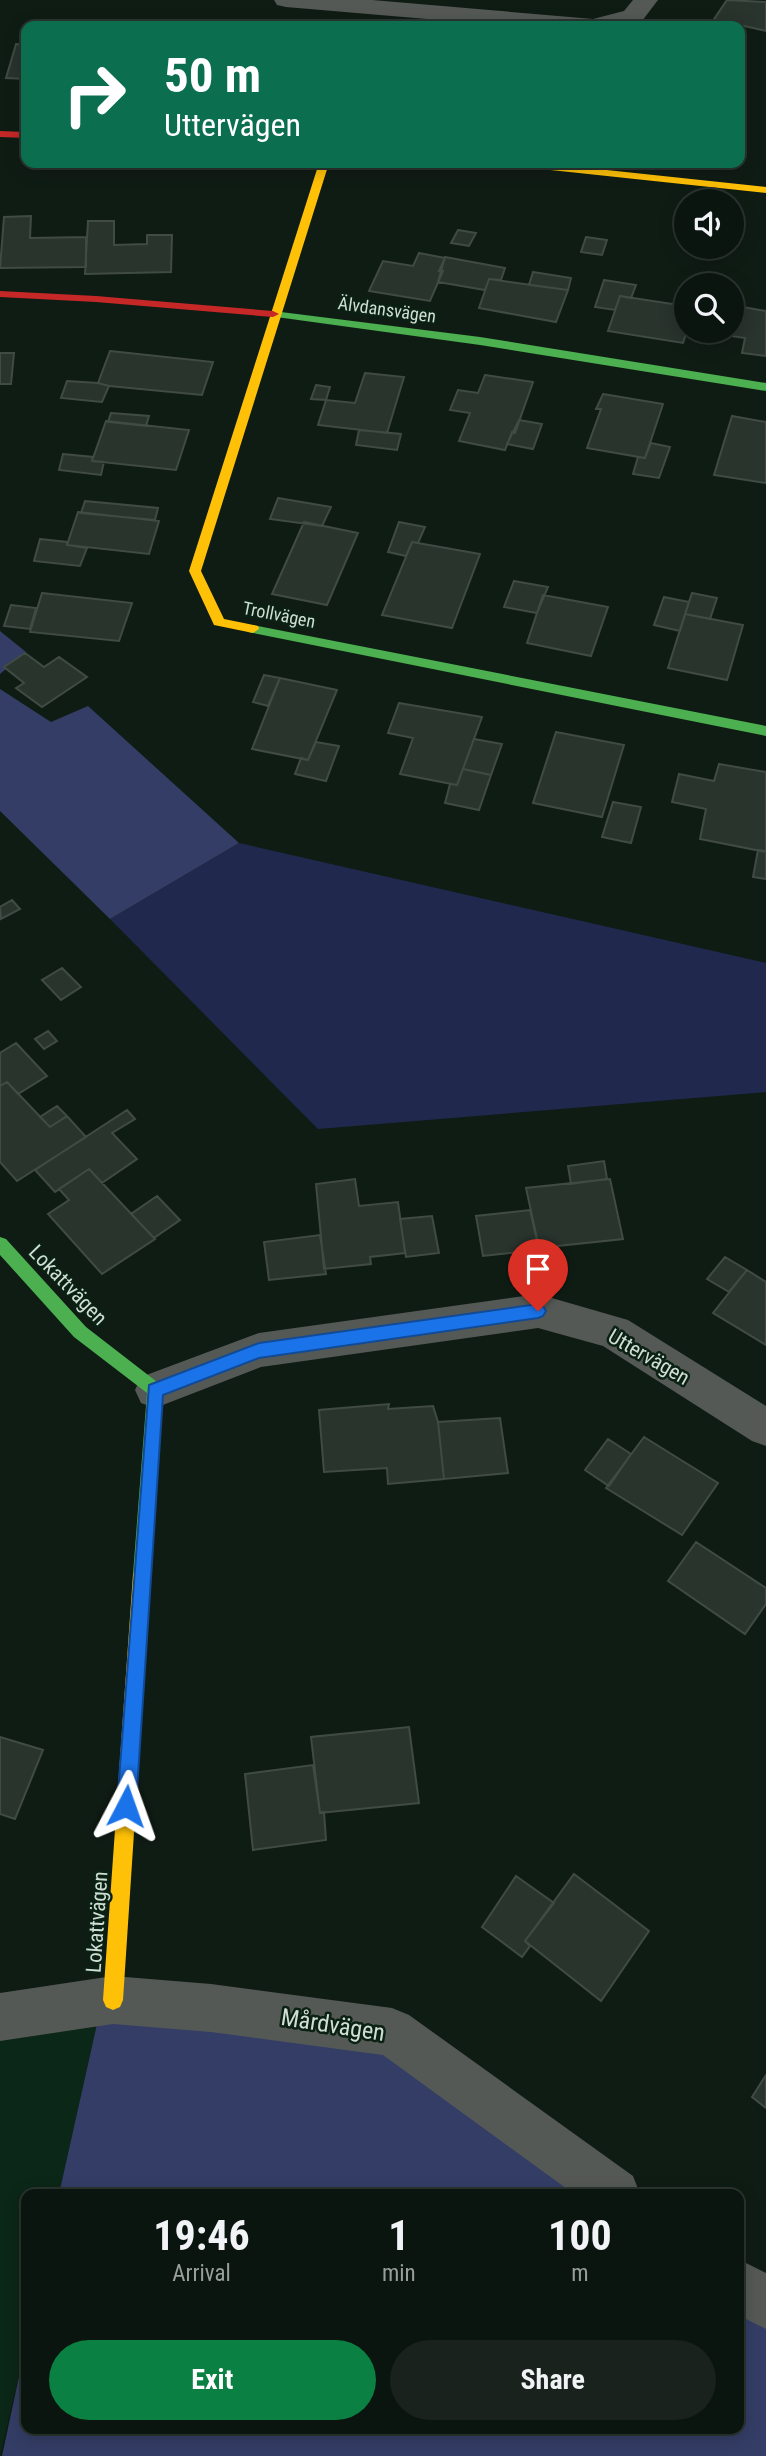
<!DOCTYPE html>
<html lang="en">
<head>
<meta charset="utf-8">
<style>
	body { margin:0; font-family:"Roboto Condensed",sans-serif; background:#19221d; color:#f1f3f6; height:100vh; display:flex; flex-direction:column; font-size:26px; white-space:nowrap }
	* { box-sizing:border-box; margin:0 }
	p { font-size:23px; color:#9a9f9e }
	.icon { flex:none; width:38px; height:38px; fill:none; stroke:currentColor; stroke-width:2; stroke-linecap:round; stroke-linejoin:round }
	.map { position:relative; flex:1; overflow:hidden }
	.drawer { position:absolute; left:21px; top:2189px; width:723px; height:245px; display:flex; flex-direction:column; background:#0b150f; border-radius:14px; box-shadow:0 4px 18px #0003,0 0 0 2px #2b342f }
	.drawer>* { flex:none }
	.top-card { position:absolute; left:21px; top:21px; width:724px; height:147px; border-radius:14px; box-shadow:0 4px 18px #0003,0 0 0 2px #2b342f; background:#0b6e4f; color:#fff; overflow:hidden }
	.tools { position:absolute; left:674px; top:189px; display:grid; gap:14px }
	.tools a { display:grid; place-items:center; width:70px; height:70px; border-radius:50%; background:#0b150f; box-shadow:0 4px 18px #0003,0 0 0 2px #2b342f; font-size:35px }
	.pin { position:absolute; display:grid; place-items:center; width:60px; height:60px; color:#fff; margin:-72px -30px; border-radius:50% 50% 50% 0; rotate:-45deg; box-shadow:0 0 7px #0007 }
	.pin .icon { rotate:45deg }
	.me { position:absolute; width:77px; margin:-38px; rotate:4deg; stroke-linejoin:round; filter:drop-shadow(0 0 5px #0008) }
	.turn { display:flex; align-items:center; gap:24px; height:147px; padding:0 28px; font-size:32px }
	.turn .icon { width:91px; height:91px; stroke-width:2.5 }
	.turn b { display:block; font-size:49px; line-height:60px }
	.eta { display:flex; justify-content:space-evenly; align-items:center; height:119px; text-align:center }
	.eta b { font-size:42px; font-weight:700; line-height:49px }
	.primary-button { display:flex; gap:14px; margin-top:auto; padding:14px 28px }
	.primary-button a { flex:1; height:80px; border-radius:42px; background:#0b8043; color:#fff; font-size:28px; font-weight:700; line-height:80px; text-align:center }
	.primary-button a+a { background:#19221d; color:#f1f3f6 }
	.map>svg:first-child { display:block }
</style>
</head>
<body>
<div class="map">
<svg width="766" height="2456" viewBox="0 0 766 2456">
	<rect width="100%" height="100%" fill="#0f1c14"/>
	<path fill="#0b2717" d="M 99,2015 L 59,2194 L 26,2194 L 26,2344 L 0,2456 L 0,2029 Z"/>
	<path fill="#21284e" d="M 239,843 L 766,963 L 766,1092 L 318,1129 L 110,919 Z"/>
	<path fill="#343d65" d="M 0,631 L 26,652 L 0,674 Z
		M 0,689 L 51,722 L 88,706 L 239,843 L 110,919 L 0,811 Z
		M 99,2015 L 392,2032 L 615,2194 L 59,2194 Z
		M 739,2284 L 766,2304 L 766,2456 L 2,2456 L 26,2344 L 26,2429 L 738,2429 Z"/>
	<path fill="#29342d" stroke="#404b44" stroke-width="2" d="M 727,0 L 766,2 L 766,31 L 714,19 Z
		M 16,44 L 26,45 L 26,79 L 6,78 Z
		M 31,216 L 30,238 L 86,237 L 86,267 L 0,268 L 4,217 Z
		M 88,221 L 114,221 L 114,245 L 147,244 L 147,235 L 172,235 L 171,272 L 85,274 Z
		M 458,230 L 476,233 L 469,246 L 451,243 Z
		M 586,237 L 607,240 L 602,255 L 581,252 Z
		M 419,253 L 445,258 L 439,271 L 443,271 L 430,301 L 369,291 L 383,261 L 413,266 Z
		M 445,257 L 505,268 L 501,280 L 489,279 L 485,290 L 438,282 Z
		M 533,272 L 571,278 L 568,290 L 529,285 Z
		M 489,279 L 568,290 L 556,322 L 479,308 Z
		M 604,280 L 636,285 L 631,298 L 620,296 L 615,310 L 595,307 Z
		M 620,296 L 686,306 L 687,331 L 683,343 L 608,331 Z
		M 732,305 L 766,311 L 766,356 L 742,353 L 745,338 L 724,335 L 725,331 L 732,331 Z
		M 110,351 L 213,362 L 202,395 L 109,386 L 98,383 Z
		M 0,353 L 14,353 L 11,384 L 0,384 Z
		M 365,373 L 404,377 L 387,433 L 318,425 L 326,400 L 355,403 Z
		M 485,375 L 533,382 L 515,433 L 512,432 L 505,450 L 459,441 L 470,413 L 450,410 L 458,390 L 478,393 Z
		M 67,381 L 98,383 L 109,386 L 102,402 L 61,398 Z
		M 316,385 L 330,387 L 326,400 L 311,399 Z
		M 603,394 L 663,404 L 645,458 L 587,448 L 601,409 L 596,409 Z
		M 111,413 L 149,416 L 146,426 L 108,422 Z
		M 732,416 L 766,422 L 766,483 L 714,475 Z
		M 519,420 L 542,424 L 533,449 L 507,444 Z
		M 106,421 L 189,430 L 176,470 L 92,461 Z
		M 359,430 L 401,434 L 397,450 L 356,445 Z
		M 651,443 L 670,447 L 659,478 L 633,474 L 638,457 L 645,458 Z
		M 63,454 L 93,457 L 92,461 L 104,462 L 101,475 L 59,470 Z
		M 278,498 L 331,507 L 322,526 L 270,519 Z
		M 85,501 L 158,508 L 155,520 L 81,513 Z
		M 78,512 L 159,521 L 149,554 L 67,545 Z
		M 304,522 L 358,533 L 327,605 L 272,594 Z
		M 399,522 L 425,527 L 418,543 L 412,542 L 406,556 L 388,552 Z
		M 40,539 L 67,542 L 67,545 L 87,548 L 80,566 L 34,561 Z
		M 412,542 L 480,554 L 452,628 L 382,615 Z
		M 514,581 L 548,587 L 537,613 L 504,607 Z
		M 42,593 L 132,603 L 119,641 L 30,632 Z
		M 692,593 L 717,598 L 710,619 L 685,614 Z
		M 543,595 L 608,607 L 591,656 L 527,643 Z
		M 664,597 L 689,602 L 680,631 L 654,625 Z
		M 11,605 L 36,608 L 30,629 L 4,626 Z
		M 685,614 L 743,625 L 727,680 L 668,668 Z
		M 25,653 L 44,667 L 59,657 L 87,677 L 42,707 L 16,688 L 24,683 L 4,667 Z
		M 264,675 L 280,678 L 268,706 L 253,702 Z
		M 280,678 L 337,690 L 308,760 L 252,749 Z
		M 399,703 L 482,717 L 457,785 L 400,774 L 413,738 L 388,733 Z
		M 556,732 L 624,745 L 602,817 L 533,803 Z
		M 474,739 L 502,744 L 491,775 L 463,769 Z
		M 316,742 L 339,746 L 326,781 L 295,774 L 301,758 L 308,760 Z
		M 719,764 L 766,772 L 766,852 L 700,839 L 706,809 L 672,802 L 679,774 L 714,781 Z
		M 463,769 L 491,775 L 479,810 L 445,803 L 450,784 L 457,785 Z
		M 613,802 L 641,807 L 631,843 L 602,837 Z
		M 758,850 L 766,851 L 766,879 L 753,877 Z
		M 12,900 L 20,909 L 1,919 L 0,907 Z
		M 62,968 L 81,987 L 61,1000 L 42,980 Z
		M 48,1031 L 57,1041 L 44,1049 L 35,1039 Z
		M 16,1043 L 47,1076 L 18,1094 L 7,1082 L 0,1086 L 0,1053 Z
		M 7,1082 L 50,1127 L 67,1116 L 86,1137 L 17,1181 L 0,1162 L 0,1086 Z
		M 57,1106 L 67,1116 L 50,1127 L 40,1117 Z
		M 127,1110 L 135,1119 L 112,1133 L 137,1159 L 102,1183 L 89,1169 L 55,1192 L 35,1170 Z
		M 604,1161 L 607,1179 L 571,1184 L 568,1166 Z
		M 89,1169 L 155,1239 L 102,1274 L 48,1214 L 69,1200 L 59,1189 Z
		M 355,1179 L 359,1206 L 398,1202 L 405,1253 L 370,1257 L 371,1264 L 324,1269 L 316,1184 Z
		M 610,1179 L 623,1239 L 539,1248 L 526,1188 Z
		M 157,1196 L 180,1220 L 154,1238 L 131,1214 Z
		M 530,1210 L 539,1250 L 483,1256 L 476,1216 Z
		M 432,1216 L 439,1253 L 406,1257 L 400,1219 Z
		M 320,1235 L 326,1274 L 269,1280 L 264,1242 Z
		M 725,1257 L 747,1270 L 729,1292 L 707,1279 Z
		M 747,1270 L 766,1282 L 766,1345 L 713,1313 Z
		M 389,1404 L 388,1409 L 433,1406 L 438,1422 L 444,1479 L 388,1484 L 387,1468 L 324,1472 L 319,1410 Z
		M 500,1418 L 508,1473 L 444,1479 L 438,1422 Z
		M 644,1437 L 718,1483 L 682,1535 L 606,1488 Z
		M 608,1439 L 631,1454 L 609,1486 L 585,1470 Z
		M 696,1542 L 766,1588 L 766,1604 L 745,1634 L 668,1581 Z
		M 409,1727 L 419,1803 L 320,1813 L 311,1737 Z
		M 0,1737 L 43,1750 L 15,1819 L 0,1814 Z
		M 313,1765 L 320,1813 L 324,1812 L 326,1840 L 253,1850 L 245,1774 Z
		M 574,1874 L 649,1931 L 601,2001 L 525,1941 Z
		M 516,1876 L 554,1903 L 525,1941 L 530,1946 L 522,1957 L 482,1927 Z
		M 766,2075 L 766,2108 L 752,2097 Z"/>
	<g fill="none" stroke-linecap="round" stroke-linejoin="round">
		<path fill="#555956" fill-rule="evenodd" d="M 274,0 L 372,0 L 593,19 L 624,11 L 633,0 L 658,0 L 642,21 L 621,26 L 509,26 L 286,7 L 277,5 Z
			M 538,1294 L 628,1320 L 766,1406 L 766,1446 L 752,1441 L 603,1346 L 538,1328 L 261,1367 L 155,1408 L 141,1403 L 135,1390 L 141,1377 L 259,1333 Z
			M 113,1976 L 211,1984 L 392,2008 L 409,2015 L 633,2176 L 640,2194 L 574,2194 L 383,2055 L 211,2032 L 113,2024 L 0,2041 L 0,1993 Z
			M 738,2259 L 766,2273 L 766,2329 L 738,2315 Z"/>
		<path fill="#4caf50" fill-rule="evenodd" d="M 273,311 L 480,337 L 766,383 L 766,391 L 480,345 L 269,316 L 269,312 Z
			M 253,625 L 766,726 L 766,736 L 248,632 L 247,629 Z
			M 0,1237 L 6,1239 L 86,1327 L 161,1385 L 163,1390 L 151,1574 L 148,1580 L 142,1582 L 136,1580 L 133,1574 L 147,1393 L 74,1337 L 0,1255 Z"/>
		<path fill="#ffc107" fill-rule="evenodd" d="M 319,163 L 329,163 L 201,571 L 224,619 L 258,626 L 259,629 L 253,633 L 214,625 L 189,571 Z
			M 508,163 L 541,163 L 766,187 L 766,193 L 513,166 Z
			M 142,1566 L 148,1568 L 151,1574 L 123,2000 L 120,2007 L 113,2010 L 106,2007 L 103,2000 L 133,1574 L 136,1568 Z"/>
		<path fill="#c62828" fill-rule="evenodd" d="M 0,131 L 26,132 L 26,138 L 0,137 Z
			M 0,291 L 96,296 L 273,311 L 279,314 L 273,317 L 96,302 L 0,297 Z"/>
	</g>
	<path fill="#1a73e8" stroke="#114b97" stroke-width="2" d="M 538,1304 L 543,1306 L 546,1311 L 543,1316 L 538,1318 L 259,1358 L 163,1395 L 136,1806 L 133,1813 L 126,1815 L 120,1813 L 117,1806 L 149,1385 L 259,1343 Z"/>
	<g text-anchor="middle" stroke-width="5" stroke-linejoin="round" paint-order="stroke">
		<g font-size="18" fill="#d0ded4" stroke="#0a2113">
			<text transform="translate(387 310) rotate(8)" y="6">Älvdansvägen</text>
			<text transform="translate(279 615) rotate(11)" y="6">Trollvägen</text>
		</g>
		<g font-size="21" fill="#d0ded4" stroke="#0a2113">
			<text transform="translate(68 1285) rotate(46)" y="7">Lokattvägen</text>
			<text transform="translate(649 1357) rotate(30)" y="7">Uttervägen</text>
			<text transform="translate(97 1922) rotate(-86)" y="7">Lokattvägen</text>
		</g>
		<g font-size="24" fill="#d0ded4" stroke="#0a2113">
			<text transform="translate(333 2025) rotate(9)" y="8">Mårdvägen</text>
		</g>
	</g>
</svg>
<div class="tools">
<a><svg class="icon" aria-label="sound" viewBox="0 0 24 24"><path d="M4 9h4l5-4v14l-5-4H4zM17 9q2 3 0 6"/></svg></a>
<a><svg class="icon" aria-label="search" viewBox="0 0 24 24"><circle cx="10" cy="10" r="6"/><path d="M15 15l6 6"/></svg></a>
</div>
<div class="pin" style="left:538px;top:1311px;background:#d93025"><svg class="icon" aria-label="arrive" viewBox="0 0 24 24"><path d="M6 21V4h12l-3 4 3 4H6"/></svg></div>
<svg class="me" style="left:126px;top:1806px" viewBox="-20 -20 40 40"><path d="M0-17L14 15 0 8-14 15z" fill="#1a73e8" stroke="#fff" stroke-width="4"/></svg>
<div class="top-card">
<div class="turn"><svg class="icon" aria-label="right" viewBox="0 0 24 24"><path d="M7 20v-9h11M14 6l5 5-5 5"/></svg><div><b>50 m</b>Uttervägen</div></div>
</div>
<section class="drawer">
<div class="eta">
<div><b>19:46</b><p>Arrival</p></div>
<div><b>1</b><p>min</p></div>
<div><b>100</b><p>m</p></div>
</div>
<div class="primary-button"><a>Exit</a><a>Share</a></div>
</section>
</div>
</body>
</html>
